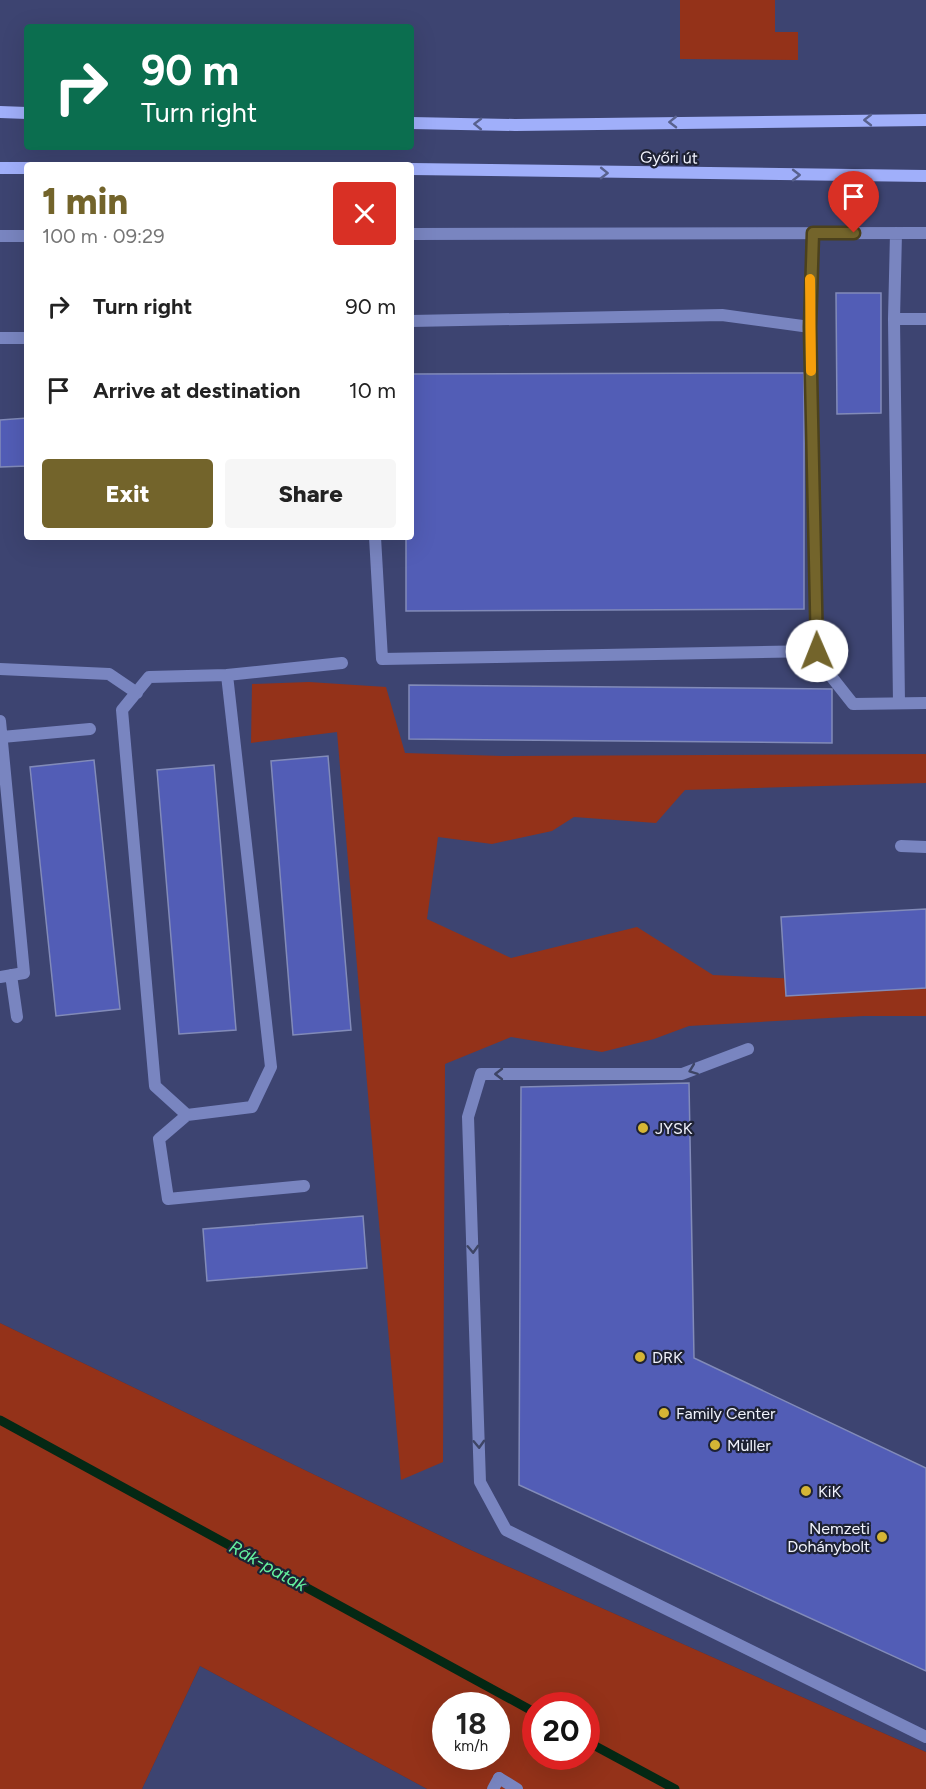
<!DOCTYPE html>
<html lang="en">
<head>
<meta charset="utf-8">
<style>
	body { margin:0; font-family:Figtree,sans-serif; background:#f6f6f6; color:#222; height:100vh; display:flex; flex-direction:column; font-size:22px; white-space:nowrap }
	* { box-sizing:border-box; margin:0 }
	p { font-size:20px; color:#767676 }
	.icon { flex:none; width:33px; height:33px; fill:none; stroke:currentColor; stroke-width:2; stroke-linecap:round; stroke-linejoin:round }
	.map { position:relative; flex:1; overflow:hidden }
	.sheet { position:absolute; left:24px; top:162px; width:390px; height:378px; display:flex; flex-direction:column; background:#fff; border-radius:6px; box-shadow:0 6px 24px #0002 }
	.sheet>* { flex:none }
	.guide { position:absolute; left:24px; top:24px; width:390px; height:126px; border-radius:6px; box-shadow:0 6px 24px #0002; background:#0b6e4f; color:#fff; overflow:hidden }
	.speed { position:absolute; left:432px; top:1692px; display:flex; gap:12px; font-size:30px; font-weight:700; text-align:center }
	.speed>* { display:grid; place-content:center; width:78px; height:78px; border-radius:50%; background:#fff; box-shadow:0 6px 24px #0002; line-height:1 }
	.speed small { font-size:15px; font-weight:400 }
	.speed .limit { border:9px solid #d22; background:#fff; color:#111 }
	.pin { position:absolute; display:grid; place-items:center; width:51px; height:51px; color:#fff; margin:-62px -26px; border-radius:50% 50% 50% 0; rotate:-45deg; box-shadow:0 0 6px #0007 }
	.pin .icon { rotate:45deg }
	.me { position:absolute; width:66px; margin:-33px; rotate:359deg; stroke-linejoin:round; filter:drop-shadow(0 0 4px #0008) }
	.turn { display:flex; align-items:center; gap:21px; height:126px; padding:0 18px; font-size:27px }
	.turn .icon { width:78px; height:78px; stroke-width:2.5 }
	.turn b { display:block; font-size:42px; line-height:51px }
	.round { display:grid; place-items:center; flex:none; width:63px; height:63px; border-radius:6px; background:#f6f6f6 }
	.summary { display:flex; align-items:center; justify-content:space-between; height:102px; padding:0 18px }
	h1 { font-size:36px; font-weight:800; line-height:45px; color:#73642b }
	.cta { display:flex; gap:12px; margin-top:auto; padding:12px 18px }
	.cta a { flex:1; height:69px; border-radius:6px; background:#73642b; color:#fff; font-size:24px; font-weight:800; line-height:69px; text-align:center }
	.cta a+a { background:#f6f6f6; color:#222 }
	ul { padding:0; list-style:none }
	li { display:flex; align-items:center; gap:18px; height:84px; padding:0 18px }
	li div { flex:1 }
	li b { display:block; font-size:22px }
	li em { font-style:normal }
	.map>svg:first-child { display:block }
</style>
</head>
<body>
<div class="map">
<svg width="926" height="1789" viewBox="0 0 926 1789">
	<rect width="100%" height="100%" fill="#313860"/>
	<path fill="#3d4471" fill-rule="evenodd" d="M 0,0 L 926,0 L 926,1752 L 464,1547 L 0,1323 ZM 27,27 L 411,27 L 411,147 L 27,147 ZM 27,165 L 411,165 L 411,537 L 27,537 Z
		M 200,1666 L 427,1789 L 142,1789 Z"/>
	<path fill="#943219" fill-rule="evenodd" d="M 680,0 L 775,0 L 775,32 L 798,32 L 798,60 L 680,59 Z
		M 309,682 L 386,687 L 405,753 L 502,756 L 926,754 L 926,783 L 685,790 L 656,823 L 574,817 L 552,831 L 492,844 L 438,837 L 427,919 L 511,958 L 637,927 L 713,975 L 926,985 L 926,1016 L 864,1016 L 689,1026 L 654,1039 L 602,1052 L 511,1037 L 445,1064 L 443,1462 L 401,1480 L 337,732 L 251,743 L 252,684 Z
		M 0,1323 L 464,1547 L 926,1752 L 926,1789 L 427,1789 L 200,1666 L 142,1789 L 0,1789 ZM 446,1706 L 496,1706 L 496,1756 L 446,1756 ZM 536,1706 L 586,1706 L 586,1756 L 536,1756 Z"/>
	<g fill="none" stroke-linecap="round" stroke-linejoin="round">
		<path stroke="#042814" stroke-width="9" d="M 0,1420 L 536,1713
			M 586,1741 L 675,1789"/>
	</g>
	<path fill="#525db6" stroke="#828bb9" stroke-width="1.5" d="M 836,293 L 881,293 L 881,413 L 837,414 Z
		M 804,373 L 804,609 L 406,611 L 406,537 L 411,537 L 411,374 Z
		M 27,418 L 27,466 L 0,467 L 0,420 Z
		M 409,685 L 832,689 L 832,743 L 409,739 Z
		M 328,756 L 351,1030 L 293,1035 L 271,761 Z
		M 94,760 L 120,1009 L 56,1016 L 30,767 Z
		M 214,765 L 236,1030 L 179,1034 L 157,770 Z
		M 926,909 L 926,988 L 786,996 L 781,917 Z
		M 689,1083 L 694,1358 L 926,1468 L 926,1671 L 519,1485 L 521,1087 Z
		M 363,1216 L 367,1268 L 207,1281 L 203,1229 Z"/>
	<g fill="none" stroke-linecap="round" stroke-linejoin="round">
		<path stroke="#7985c0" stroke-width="12" d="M 896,233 L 894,319 L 899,703
			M 411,234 L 926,233
			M 0,236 L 27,236
			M 894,319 L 926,319
			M 411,321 L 722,315 L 810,327 L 817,651 L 823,666 L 853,704 L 926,703
			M 810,327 L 813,233
			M 0,338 L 27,338
			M 375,537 L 382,659 L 817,651
			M 0,669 L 109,674 L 137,693
			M 227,675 L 149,677 L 122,710 L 155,1086 L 187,1115 L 252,1107 L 271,1067 L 227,675 L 342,663
			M 0,721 L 24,973 L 0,977
			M 2,737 L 90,729
			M 901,846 L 926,847
			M 11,975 L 17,1017
			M 748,1049 L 682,1074 L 481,1074 L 468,1117 L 480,1482 L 506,1530 L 926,1737
			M 187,1115 L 159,1139 L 168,1199 L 304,1186
			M 493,1789 L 499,1778"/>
		<path stroke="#7985c0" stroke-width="12" d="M 499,1778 L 517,1789"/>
		<path stroke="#a0affa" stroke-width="12" d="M 0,112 L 27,113
			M 411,123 L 515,125 L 926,120
			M 0,168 L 27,168
			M 411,169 L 926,176"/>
	</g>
	<defs><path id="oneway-chevron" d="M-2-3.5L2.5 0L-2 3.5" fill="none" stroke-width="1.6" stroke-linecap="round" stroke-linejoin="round" transform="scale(1.5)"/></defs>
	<g stroke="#58618d">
		<use href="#oneway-chevron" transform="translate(868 120) rotate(180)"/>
		<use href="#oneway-chevron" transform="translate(673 122) rotate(179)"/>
		<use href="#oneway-chevron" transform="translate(478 124) rotate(-179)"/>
		<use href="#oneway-chevron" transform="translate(604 173) rotate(1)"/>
		<use href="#oneway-chevron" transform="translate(796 175)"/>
	</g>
	<g stroke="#3e4565">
		<use href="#oneway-chevron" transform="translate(693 1070) rotate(159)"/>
		<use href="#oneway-chevron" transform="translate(499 1074) rotate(180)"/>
		<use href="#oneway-chevron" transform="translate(473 1249) rotate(88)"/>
		<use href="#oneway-chevron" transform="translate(479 1444) rotate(88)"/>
	</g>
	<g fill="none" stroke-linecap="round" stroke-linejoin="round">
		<defs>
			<path id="route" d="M 817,651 L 810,327 L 813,233 L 854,233"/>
		</defs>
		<use href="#route" stroke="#4b411c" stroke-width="15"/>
		<use href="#route" stroke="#73642b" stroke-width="10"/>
		<path stroke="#f59e0b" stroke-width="10" d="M 810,279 L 811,371"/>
	</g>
	<g fill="#d5b535" stroke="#1e2234" stroke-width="2">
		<circle cx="643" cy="1128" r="6"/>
		<circle cx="640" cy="1357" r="6"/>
		<circle cx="664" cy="1413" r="6"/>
		<circle cx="715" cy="1445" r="6"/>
		<circle cx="806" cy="1491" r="6"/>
		<circle cx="882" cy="1537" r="6"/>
	</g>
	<g text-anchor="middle" stroke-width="4.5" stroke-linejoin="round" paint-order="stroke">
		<g font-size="16" fill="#f1f3fd" stroke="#1e2234">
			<text transform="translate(669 157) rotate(1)" y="6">Győri út</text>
		</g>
		<g font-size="16" fill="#f1f3fd" stroke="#1e2234" text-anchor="start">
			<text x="655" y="1134">JYSK</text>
			<text x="652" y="1363">DRK</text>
			<text x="676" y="1419">Family Center</text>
			<text x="727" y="1451">Müller</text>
			<text x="818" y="1497">KiK</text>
			<text x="870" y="1534" text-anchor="end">Nemzeti<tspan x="870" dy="18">Dohánybolt</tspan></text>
		</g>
		<g font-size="18" font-style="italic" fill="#64f29f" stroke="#1e2234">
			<text transform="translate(268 1566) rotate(29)" y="6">Rák-patak</text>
		</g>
	</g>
</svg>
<div class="speed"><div>18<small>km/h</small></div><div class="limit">20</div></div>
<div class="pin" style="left:854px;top:233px;background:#d93025"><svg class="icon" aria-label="arrive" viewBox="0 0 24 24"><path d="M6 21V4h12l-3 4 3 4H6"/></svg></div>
<svg class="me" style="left:817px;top:651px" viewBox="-20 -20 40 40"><circle r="19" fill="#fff"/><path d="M0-13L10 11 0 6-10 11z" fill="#73642b"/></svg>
<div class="guide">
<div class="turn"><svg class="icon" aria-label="right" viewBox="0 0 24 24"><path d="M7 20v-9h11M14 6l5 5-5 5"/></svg><div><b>90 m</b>Turn right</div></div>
</div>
<section class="sheet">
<div class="summary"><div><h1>1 min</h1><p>100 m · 09:29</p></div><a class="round" style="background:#d93025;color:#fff"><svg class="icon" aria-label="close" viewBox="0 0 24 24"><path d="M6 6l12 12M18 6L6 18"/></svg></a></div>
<ul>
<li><svg class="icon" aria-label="right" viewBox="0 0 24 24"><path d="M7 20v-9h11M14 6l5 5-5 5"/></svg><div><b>Turn right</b></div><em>90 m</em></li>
<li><svg class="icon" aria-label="arrive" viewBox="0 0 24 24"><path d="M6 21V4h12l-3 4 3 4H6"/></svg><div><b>Arrive at destination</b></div><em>10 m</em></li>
</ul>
<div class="cta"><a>Exit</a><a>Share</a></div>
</section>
</div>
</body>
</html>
